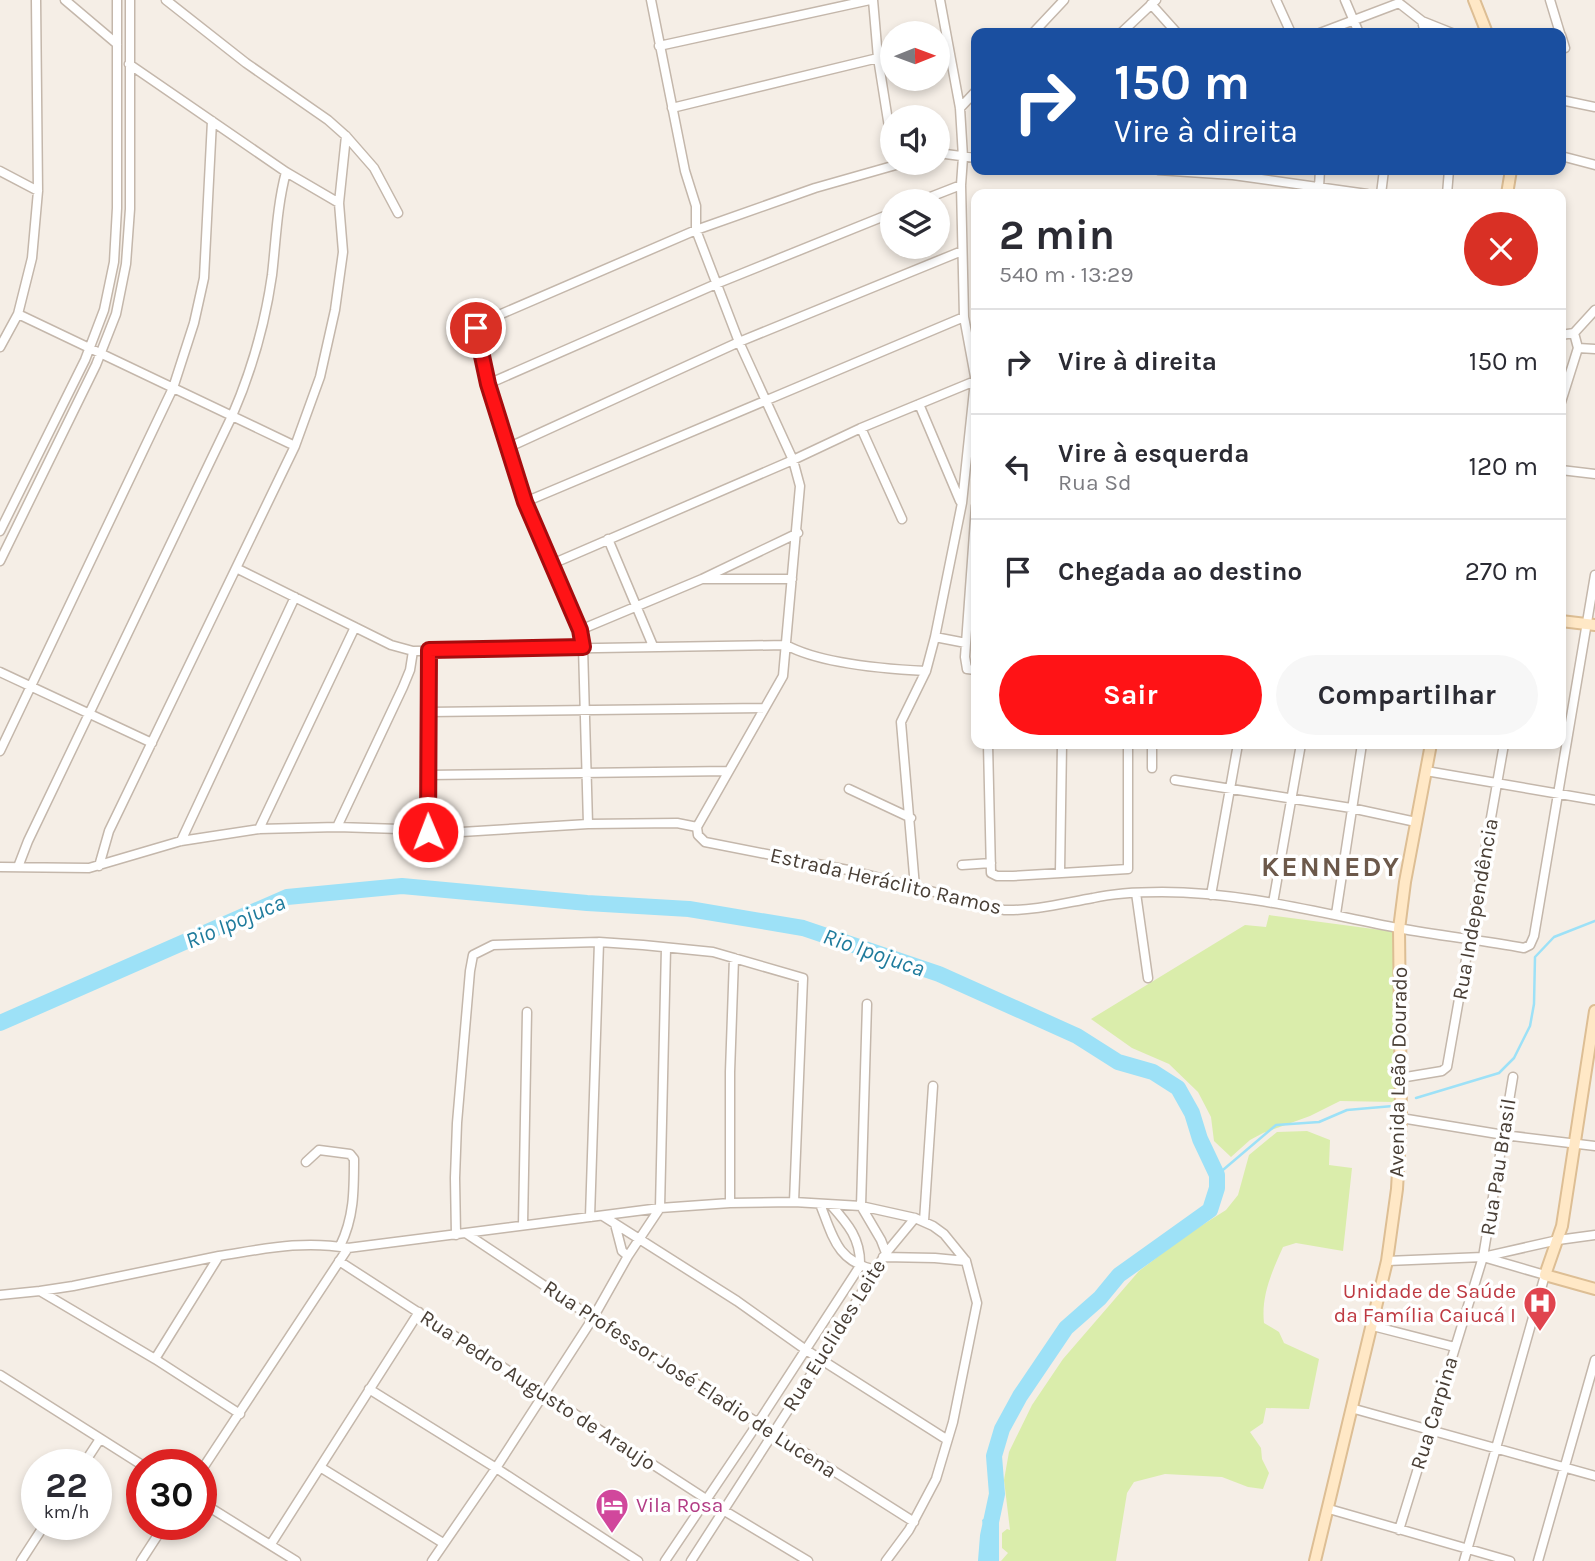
<!DOCTYPE html>
<html lang="pt">
<head>
<meta charset="utf-8">
<style>
	body { margin:0; font-family:Karla,sans-serif; background:#f7f7f7; color:#2b2b33; height:100vh; display:flex; flex-direction:column; font-size:26px; white-space:nowrap }
	* { box-sizing:border-box; margin:0 }
	p { font-size:23px; color:#7c7c81 }
	.icon { flex:none; width:38px; height:38px; fill:none; stroke:currentColor; stroke-width:2; stroke-linecap:round; stroke-linejoin:round }
	.map { position:relative; flex:1; overflow:hidden }
	.panel { position:absolute; left:971px; top:189px; width:595px; height:560px; display:flex; flex-direction:column; background:#fff; border-radius:14px; box-shadow:0 4px 10px #0003 }
	.panel>* { flex:none }
	.banner { position:absolute; left:971px; top:28px; width:595px; height:147px; border-radius:14px; box-shadow:0 4px 10px #0003; background:#1a4fa0; color:#fff; overflow:hidden }
	.needle { width:46px; rotate:89deg }
	.buttons { position:absolute; left:880px; top:21px; display:grid; gap:14px }
	.buttons a { display:grid; place-items:center; width:70px; height:70px; border-radius:50%; background:#fff; box-shadow:0 4px 10px #0003; font-size:35px }
	.speed { position:absolute; left:21px; top:1449px; display:flex; gap:14px; font-size:35px; font-weight:700; text-align:center }
	.speed>* { display:grid; place-content:center; width:91px; height:91px; border-radius:50%; background:#fff; box-shadow:0 4px 10px #0003; line-height:1 }
	.speed small { font-size:18px; font-weight:400 }
	.speed .limit { border:10px solid #d22; background:#fff; color:#111 }
	.pin { position:absolute; display:grid; place-items:center; width:60px; height:60px; color:#fff; margin:-30px; border:4px solid #fff; border-radius:50%; box-shadow:0 2px 7px #0007 }
	.me { position:absolute; width:77px; margin:-38px; rotate:359deg; stroke-linejoin:round; filter:drop-shadow(0 0 5px #0008) }
	.turn { display:flex; align-items:center; gap:24px; height:147px; padding:0 28px; font-size:32px }
	.turn .icon { width:91px; height:91px; stroke-width:2.5 }
	.turn b { display:block; font-size:49px; line-height:60px }
	.round { display:grid; place-items:center; flex:none; width:74px; height:74px; border-radius:37px; background:#f7f7f7 }
	.summary { display:flex; align-items:center; justify-content:space-between; height:119px; padding:0 28px }
	h1 { font-size:42px; font-weight:700; line-height:52px }
	.action { display:flex; gap:14px; margin-top:auto; padding:14px 28px }
	.action a { flex:1; height:80px; border-radius:42px; background:#ff1316; color:#fff; font-size:28px; font-weight:700; line-height:80px; text-align:center }
	.action a+a { background:#f7f7f7; color:#2b2b33 }
	ul { padding:0; list-style:none }
	li { display:flex; align-items:center; gap:21px; height:105px; padding:0 28px; border-top:2px solid #e1e1e2 }
	li div { flex:1 }
	li b { display:block; font-size:26px }
	li em { font-style:normal }
	.map>svg:first-child { display:block }
</style>
</head>
<body>
<div class="map">
<svg width="1595" height="1561" viewBox="0 0 1595 1561">
	<rect width="100%" height="100%" fill="#f5eee6"/>
	<path fill="#daedab" d="M 1269,915 L 1396,932 L 1395,1102 L 1340,1101 L 1310,1116 L 1263,1133 L 1250,1140 L 1231,1157 L 1214,1141 L 1211,1117 L 1198,1092 L 1169,1064 L 1132,1048 L 1091,1019 L 1245,925 L 1266,927 Z
		M 1307,1131 L 1330,1140 L 1329,1165 L 1352,1168 L 1343,1251 L 1296,1243 L 1283,1247 C 1272,1272 1261,1295 1264,1323 L 1279,1332 L 1284,1343 L 1319,1359 L 1309,1409 L 1266,1408 L 1263,1423 L 1250,1432 L 1261,1448 L 1262,1459 L 1269,1473 L 1263,1489 L 1248,1487 L 1222,1477 L 1165,1474 L 1134,1482 L 1127,1493 L 1116,1561 L 1001,1561 L 1008,1553 L 1002,1548 L 1002,1533 L 1007,1529 L 1010,1530 L 1004,1480 L 1009,1452 L 1032,1405 L 1063,1359 L 1139,1271 L 1185,1236 L 1226,1210 L 1238,1195 L 1249,1155 L 1277,1132 Z"/>
	<path fill="#9de1f7" d="M 1001,1511 L 999,1520 L 999,1561 L 980,1561 L 980,1538 L 984,1531 L 982,1520 L 989,1515 Z"/>
	<g fill="none" stroke-linecap="round" stroke-linejoin="round">
		<path stroke="#9de1f7" stroke-width="2.5" d="M 1416,1098 L 1499,1073 L 1514,1058 L 1530,1026 L 1534,1004 L 1535,957 L 1554,937 L 1595,921
			M 1217,1175 L 1276,1125 L 1319,1122 L 1347,1110 L 1393,1106"/>
		<path stroke="#9de1f7" stroke-width="16" d="M 0,1023 L 287,897 L 402,886 L 587,903 L 689,909 L 803,928 L 939,974 L 1077,1036 L 1118,1062 L 1153,1072 L 1178,1088 L 1192,1113 L 1200,1139 L 1217,1175 L 1217,1188 L 1210,1210 L 1119,1275 L 1100,1298 L 1066,1328 L 1020,1396 L 1002,1429 L 994,1456 L 997,1494 L 988,1536 L 986,1561"/>
		<defs>
			<path id="minor" d="M 65,0 L 117,44
				M 166,0 L 246,63 L 328,120 L 346,136 L 374,168 L 398,213
				M 651,0 L 685,171 L 696,206 L 696,230 L 739,342 L 793,460 L 800,486 L 783,676 L 697,827
				M 873,0 L 878,58 L 889,127 L 892,135
				M 940,0 L 960,108 L 963,157 L 961,185 L 964,317 L 976,382
				M 1276,0 L 1291,33
				M 1345,0 L 1359,33
				M 1550,0 L 1560,33
				M 1151,4 L 1177,33
				M 1422,21 L 1452,33
				M 1033,33 L 1064,0
				M 1121,33 L 1156,0
				M 1320,33 L 1399,3 L 1422,21 L 1425,33
				M 1561,35 L 1565,48
				M 659,46 L 870,0
				M 129,64 L 286,172 L 339,203
				M 1561,100 L 1595,107
				M 672,108 L 878,58
				M 960,108 L 976,91
				M 938,153 L 976,158
				M 1561,156 L 1595,165
				M 1158,170 L 1233,175 L 1367,194
				M 0,171 L 38,191
				M 1319,187 L 1320,170
				M 1381,194 L 1384,170
				M 1447,194 L 1449,170
				M 920,201 L 961,185
				M 18,314 L 295,446
				M 1574,333 L 1595,310
				M 1561,335 L 1574,333 L 1578,348
				M 0,347 L 18,314 L 32,258 L 38,191 L 36,0
				M 1578,348 L 1595,349
				M 488,384 L 716,284 L 892,213
				M 1561,402 L 1578,348
				M 919,404 L 960,501
				M 861,428 L 902,519
				M 507,448 L 739,342 L 962,251
				M 1561,470 L 1595,474
				M 525,502 L 964,317
				M 976,506 L 965,657 L 967,669 L 976,670
				M 0,531 L 85,360 L 104,310 L 114,262 L 117,208 L 117,0
				M 608,539 L 653,646
				M 0,561 L 96,365 L 116,314 L 126,264 L 130,209 L 130,0
				M 552,564 L 793,460 L 861,428 L 975,381 L 962,503 L 935,637 L 926,671 L 901,722 L 915,887
				M 236,568 L 391,645 L 413,651 L 786,645 C 821,664 885,669 926,671
				M 704,579 L 792,579
				M 580,630 L 702,579 L 798,533
				M 935,637 L 966,643
				M 429,650 L 427,775 L 429,834 L 588,824 L 677,823 L 697,827
				M 0,672 L 152,743
				M 428,712 L 764,708
				M 988,744 L 991,873 L 997,876 L 1013,876 L 1128,869 L 1128,744
				M 0,751 L 173,388 L 194,323 L 204,278 L 212,121
				M 1152,768 L 1152,744
				M 1426,771 L 1595,800
				M 427,775 L 728,771
				M 1175,780 L 1351,808 L 1416,822
				M 849,789 L 911,818
				M 588,824 L 583,647 L 580,630 L 525,502 L 488,384 L 476,328 L 478,324 L 696,230 L 815,188 L 903,163
				M 337,827 L 403,687 L 410,670 L 413,651
				M 697,827 L 698,835 L 705,842 L 853,871 L 1004,910 C 1034,911 1064,903 1093,898 C 1115,893 1139,892 1162,892 C 1242,892 1320,913 1398,928 C 1440,936 1482,940 1524,948 L 1530,945 L 1534,936 L 1595,575
				M 259,829 L 355,627
				M 181,841 L 295,597
				M 962,865 L 991,863
				M 99,866 L 109,831 L 295,446 L 320,377 L 335,310 L 343,252 L 339,203 L 346,136
				M 0,867 L 89,868 L 181,841 L 259,829 L 337,827 L 400,829
				M 18,867 L 28,841 L 232,416 C 252,370 265,324 272,275 C 276,240 277,206 286,172
				M 1060,872 L 1062,744
				M 1136,893 L 1148,978
				M 1211,895 L 1238,744
				M 1273,903 L 1301,744
				M 1336,914 L 1362,744
				M 1400,1078 L 1442,1071 L 1447,1067 L 1504,744
				M 1401,1118 L 1504,1135 L 1595,1146
				M 306,1162 L 319,1150 L 350,1154 L 354,1159 C 354,1191 354,1218 340,1246
				M 730,1203 L 730,1072 L 734,958
				M 820,1204 C 833,1237 837,1262 876,1270
				M 603,1216 L 737,1301 L 806,1350 L 946,1439
				M 590,1217 L 599,942
				M 924,1221 L 933,1086
				M 615,1224 L 622,1251 L 628,1256
				M 523,1225 L 527,1012
				M 467,1234 L 593,1318 L 914,1522
				M 456,1235 L 455,1178 L 457,1123 L 470,971 L 473,955 L 493,945 L 599,942 L 643,945 L 713,952 L 803,978 L 794,1202
				M 886,1253 L 915,1218
				M 883,1257 L 935,1258 L 966,1261
				M 339,1261 L 723,1510 L 808,1561
				M 1387,1261 L 1483,1257 L 1558,1240 L 1595,1235
				M 40,1291 L 73,1286 L 219,1256
				M 0,1295 L 40,1291 L 155,1359 L 240,1414
				M 1373,1326 L 1455,1347
				M 155,1359 L 219,1256 C 264,1249 302,1240 348,1248 L 660,1208 L 730,1203 L 794,1202 L 861,1206 L 915,1218 L 933,1226 L 944,1234 L 966,1261 L 977,1303 L 953,1422 L 936,1479 L 909,1530 L 886,1561
				M 0,1375 L 142,1465
				M 369,1389 L 496,1468 L 638,1561
				M 1351,1408 L 1595,1476
				M 83,1465 L 100,1439
				M 320,1467 L 443,1543
				M 201,1471 L 348,1248
				M 201,1502 L 296,1561
				M 1329,1509 L 1510,1561
				M 1399,1530 L 1483,1257 L 1513,1077
				M 271,1544 L 419,1312
				M 21,1561 L 45,1524
				M 141,1561 L 165,1524
				M 432,1561 L 496,1468 L 593,1318 L 628,1256 L 660,1208 L 666,948
				M 665,1561 L 758,1423 L 860,1266 C 861,1239 848,1224 831,1205
				M 691,1561 L 821,1359 L 886,1253 L 881,1240 L 861,1206 L 867,1004
				M 1464,1561 L 1545,1275 L 1483,1257
				M 1538,1561 L 1595,1360"/>
			<path id="secondary" d="M 1474,0 L 1487,33
				M 1507,194 L 1511,170
				M 1561,621 L 1595,625
				M 1595,1011 L 1562,1226 L 1545,1275 L 1595,1289
				M 1315,1561 L 1387,1261 L 1397,1189 L 1401,1118 L 1399,929 L 1405,882 L 1431,744"/>
		</defs>
		<use href="#minor" stroke="#c4b7ab" stroke-width="11"/>
		<use href="#secondary" stroke="#ddbe94" stroke-width="14"/>
		<use href="#minor" stroke="#fff" stroke-width="8"/>
		<use href="#secondary" stroke="#ffe8c6" stroke-width="10"/>
	</g>
	<g fill="none" stroke-linecap="round" stroke-linejoin="round">
		<defs>
			<path id="route" d="M 428,832 L 429,650 L 583,647 L 580,630 L 525,502 L 488,384 L 476,328"/>
		</defs>
		<use href="#route" stroke="#a60c0e" stroke-width="18"/>
		<use href="#route" stroke="#ff1316" stroke-width="12"/>
	</g>
	<defs>
		<symbol id="hospital-pin" viewBox="-11 -11 22 30"><path d="M0 17L-7.5 6A9.5 9.5 0 1 1 7.5 6Z" fill="#e0444e" stroke="#fff"/><path d="M-5-5h3v3.5h4V-5h3V5h-3V1.5h-4V5h-3Z" fill="#fff"/></symbol>
		<symbol id="hotel-pin" viewBox="-11 -11 22 30"><path d="M0 17L-7.5 6A9.5 9.5 0 1 1 7.5 6Z" fill="#d1479c" stroke="#fff"/><path d="M-6-4.5h1.5V1H6V5H4.5V3h-9V5H-6ZM-4 0a1.8 1.8 0 1 1 3.6 0ZM.5 0V-2.5h3Q6-2.5 6 0Z" fill="#fff"/></symbol>
	</defs>
	<g fill-rule="evenodd">
		<use href="#hospital-pin" x="1521" y="1284" width="38" height="52"/>
		<use href="#hotel-pin" x="593" y="1486" width="38" height="52"/>
	</g>
	<g text-anchor="middle" stroke-width="7" stroke-linejoin="round" paint-order="stroke">
		<g font-size="21" fill="#483e35" stroke="#fff">
			<text transform="translate(886 881) rotate(13)" y="7">Estrada Heráclito Ramos</text>
			<text transform="translate(1475 909) rotate(-80)" y="7">Rua Independência</text>
			<text transform="translate(1398 1072) rotate(-89)" y="7">Avenida Leão Dourado</text>
			<text transform="translate(1498 1167) rotate(-81)" y="7">Rua Pau Brasil</text>
			<text transform="translate(834 1335) rotate(-58)" y="7">Rua Euclides Leite</text>
			<text transform="translate(690 1379) rotate(33)" y="7">Rua Professor José Eladio de Lucena</text>
			<text transform="translate(538 1390) rotate(33)" y="7">Rua Pedro Augusto de Araujo</text>
			<text transform="translate(1434 1413) rotate(-73)" y="7">Rua Carpina</text>
		</g>
		<g font-size="21" fill="#be3a42" stroke="#fff" text-anchor="end">
			<text x="1516" y="1298">Unidade de Saúde<tspan x="1516" dy="24">da Família Caiucá I</tspan></text>
		</g>
		<g font-size="21" fill="#b23c85" stroke="#fff" text-anchor="start">
			<text x="636" y="1512">Vila Rosa</text>
		</g>
		<g font-size="23" font-style="italic" fill="#1f7b9c" stroke="#fff">
			<text transform="translate(235 921) rotate(-23)" y="8">Rio Ipojuca</text>
			<text transform="translate(874 952) rotate(19)" y="8">Rio Ipojuca</text>
		</g>
		<g font-size="28" font-weight="bold" letter-spacing="2" fill="#6c594b" stroke="#fff">
			<text x="1331" y="876">KENNEDY</text>
		</g>
	</g>
</svg>
<div class="buttons">
<a><svg class="needle" viewBox="-14 -14 28 28"><path d="M0-13l5 13h-10z" fill="#e53935"/><path d="M0 13l5-13h-10z" fill="#7c7c81"/></svg></a>
<a><svg class="icon" aria-label="sound" viewBox="0 0 24 24"><path d="M4 9h4l5-4v14l-5-4H4zM17 9q2 3 0 6"/></svg></a>
<a><svg class="icon" aria-label="layers" viewBox="0 0 24 24"><path d="M12 4l9 5-9 5-9-5zM3 14l9 5 9-5"/></svg></a>
</div>
<div class="speed"><div>22<small>km/h</small></div><div class="limit">30</div></div>
<div class="pin" style="left:476px;top:328px;background:#d93025"><svg class="icon" aria-label="arrive" viewBox="0 0 24 24"><path d="M6 21V4h12l-3 4 3 4H6"/></svg></div>
<svg class="me" style="left:428px;top:832px" viewBox="-20 -20 40 40"><circle r="17" fill="#ff1316" stroke="#fff" stroke-width="3"/><path d="M0-11L8 9 0 5-8 9z" fill="#fff"/></svg>
<div class="banner">
<div class="turn"><svg class="icon" aria-label="right" viewBox="0 0 24 24"><path d="M7 20v-9h11M14 6l5 5-5 5"/></svg><div><b>150 m</b>Vire à direita</div></div>
</div>
<section class="panel">
<div class="summary"><div><h1>2 min</h1><p>540 m · 13:29</p></div><a class="round" style="background:#d93025;color:#fff"><svg class="icon" aria-label="close" viewBox="0 0 24 24"><path d="M6 6l12 12M18 6L6 18"/></svg></a></div>
<ul>
<li><svg class="icon" aria-label="right" viewBox="0 0 24 24"><path d="M7 20v-9h11M14 6l5 5-5 5"/></svg><div><b>Vire à direita</b></div><em>150 m</em></li>
<li><svg class="icon" aria-label="left" viewBox="0 0 24 24"><path d="M17 20v-9H6M10 6l-5 5 5 5"/></svg><div><b>Vire à esquerda</b><p>Rua Sd</p></div><em>120 m</em></li>
<li><svg class="icon" aria-label="arrive" viewBox="0 0 24 24"><path d="M6 21V4h12l-3 4 3 4H6"/></svg><div><b>Chegada ao destino</b></div><em>270 m</em></li>
</ul>
<div class="action"><a>Sair</a><a>Compartilhar</a></div>
</section>
</div>
</body>
</html>
